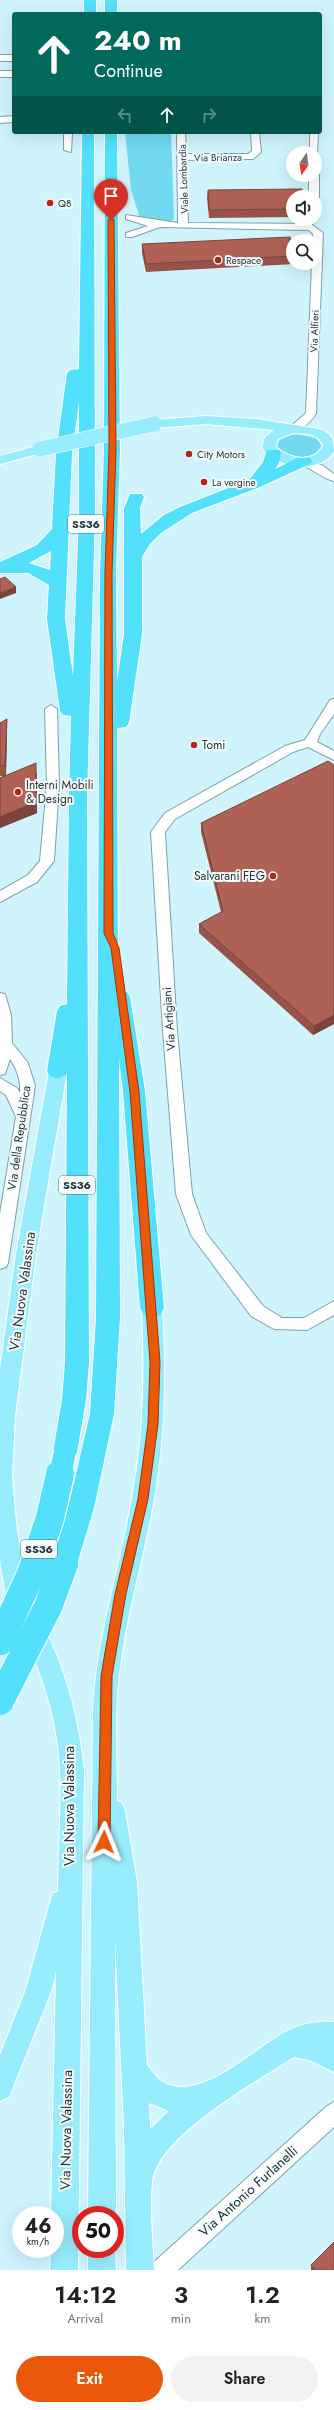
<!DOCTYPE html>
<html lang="en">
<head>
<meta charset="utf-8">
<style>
	body { margin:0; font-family:Jost,sans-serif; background:#f2f2f2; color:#222; height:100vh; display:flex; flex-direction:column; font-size:15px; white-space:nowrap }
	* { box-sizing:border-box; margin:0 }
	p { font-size:13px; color:#767676 }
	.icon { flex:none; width:22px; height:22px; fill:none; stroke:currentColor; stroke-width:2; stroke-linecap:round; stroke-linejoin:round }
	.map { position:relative; height:2270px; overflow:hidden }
	.sheet { display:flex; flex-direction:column; background:#fff; flex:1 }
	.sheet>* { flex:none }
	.hud { position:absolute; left:12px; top:12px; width:310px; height:122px; border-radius:4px; box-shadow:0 4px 16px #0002; background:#00695c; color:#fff; overflow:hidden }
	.needle { width:26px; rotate:193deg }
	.controls { position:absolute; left:286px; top:146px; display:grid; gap:8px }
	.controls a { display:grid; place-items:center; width:36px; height:36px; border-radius:50%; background:#fff; box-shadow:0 4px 16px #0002; font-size:20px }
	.speed { position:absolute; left:12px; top:2206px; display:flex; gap:8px; font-size:20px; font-weight:700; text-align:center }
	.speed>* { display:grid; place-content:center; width:52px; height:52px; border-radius:50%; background:#fff; box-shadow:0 4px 16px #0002; line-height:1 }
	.speed small { font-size:10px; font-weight:400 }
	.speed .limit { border:6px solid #d22; background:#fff; color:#111 }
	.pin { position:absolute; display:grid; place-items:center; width:34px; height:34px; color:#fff; margin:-41px -17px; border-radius:50% 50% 50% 0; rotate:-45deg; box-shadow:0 0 4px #0007 }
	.pin .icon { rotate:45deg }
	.me { position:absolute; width:44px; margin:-22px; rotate:2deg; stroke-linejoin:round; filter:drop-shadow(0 0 3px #0008) }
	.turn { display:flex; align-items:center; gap:14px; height:84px; padding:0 16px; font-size:18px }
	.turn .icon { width:52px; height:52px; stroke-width:2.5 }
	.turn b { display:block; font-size:28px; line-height:34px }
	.lanes { display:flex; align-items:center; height:38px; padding:0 16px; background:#0003; justify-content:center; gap:20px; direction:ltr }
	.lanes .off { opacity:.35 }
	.eta { display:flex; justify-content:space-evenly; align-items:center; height:68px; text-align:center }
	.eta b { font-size:24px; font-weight:600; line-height:28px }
	.action { display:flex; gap:8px; margin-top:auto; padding:8px 16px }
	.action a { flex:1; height:46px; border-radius:24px; background:#ea580c; color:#fff; font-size:16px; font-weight:600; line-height:46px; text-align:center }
	.action a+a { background:#f2f2f2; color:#222 }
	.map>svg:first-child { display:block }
</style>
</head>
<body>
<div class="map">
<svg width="334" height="2270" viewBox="0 0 334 2270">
	<rect width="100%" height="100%" fill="#cff4fd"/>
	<path fill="#72d9f0" d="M 125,132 L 171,132 L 174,219 L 169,222 L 140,218 L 131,190 Z
		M 296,434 L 316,438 L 322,446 L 321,450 C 309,463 288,459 276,448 L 276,444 L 283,437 Z"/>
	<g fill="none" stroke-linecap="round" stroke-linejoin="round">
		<defs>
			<path id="minor" d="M 0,55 L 14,55 L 14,61 L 0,61 Z
				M 0,71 L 14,71 L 14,77 L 0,77 Z
				M 14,116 L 14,122 L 0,123 L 0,117 Z
				M 64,132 L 72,132 L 71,152 L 64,150 Z
				M 177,132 L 185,132 L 186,154 L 248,154 L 252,151 L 251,132 L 259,132 L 261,152 L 253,159 L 186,160 L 188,223 L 311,224 L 323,233 L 316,414 C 310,422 303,430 293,432 L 288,429 L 306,413 L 312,263 L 315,263 L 313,234 L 309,230 L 160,227 L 132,237 L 126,237 L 126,233 L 148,226 L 126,219 L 126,215 L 178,223 Z
				M 310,132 L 318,132 L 317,155 L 310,153 Z
				M 315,173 L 319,175 L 319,197 L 315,200 L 315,197 L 309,197 L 309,175 L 315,175 Z
				M 304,458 L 323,466 L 334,474 L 334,481 C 329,481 302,465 299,461 Z
				M 334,699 L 334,714 L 320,734 L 317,742 L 334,751 L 334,760 L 308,747 L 293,752 L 175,819 L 165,832 L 177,1031 L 192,1194 L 206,1233 L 263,1306 L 282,1318 L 304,1318 L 334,1301 L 334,1315 L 307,1330 L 274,1329 L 251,1316 L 191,1235 L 176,1194 L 163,1031 L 151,832 L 165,813 L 285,746 L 305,740 L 330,700 Z
				M 51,705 L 57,709 L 59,785 L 54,861 L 37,882 L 0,902 L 0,891 L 28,875 L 40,861 L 47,785 L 45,709 Z
				M 0,993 L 5,994 L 11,1015 L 12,1043 L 28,1063 L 35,1086 L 8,1263 L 6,1267 L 0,1269 L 0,1214 L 16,1117 L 6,1095 L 0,1091 L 0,1078 L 17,1088 L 20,1093 C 21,1081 17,1069 10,1059 L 5,1074 L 0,1075 Z
				M 334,2102 L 334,2127 L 178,2270 L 151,2270 L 154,2262 L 327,2106 Z"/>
			<path id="major" d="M 206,416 L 257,419 L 319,429 C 331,433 334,439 334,451 C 321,475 276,468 262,448 L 265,437 L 274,430 L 206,424 L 154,428 L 147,424 L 154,420 ZM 293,433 L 310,434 L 319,439 L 323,445 C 315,464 289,459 276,447 L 278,439 Z
				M 40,445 L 45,446 L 47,449 L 45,452 L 0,464 L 0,456 Z
				M 58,1064 L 65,1066 L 67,1071 L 36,1254 L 15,1416 L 12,1476 L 16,1523 L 29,1602 L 26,1609 L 18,1612 L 10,1609 L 7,1602 L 0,1560 L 0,1369 L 16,1254 L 49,1071 L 51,1066 Z
				M 152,1300 L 159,1302 L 162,1308 C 166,1372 165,1435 154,1498 C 144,1557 126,1614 119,1674 C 114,1716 117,1759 117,1801 L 122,1803 L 125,1811 L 137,1882 L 147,2065 C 152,2072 159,2081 167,2084 C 206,2100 257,2045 289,2030 C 304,2023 318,2021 334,2022 L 334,2072 L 309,2060 L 294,2057 C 257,2081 157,2136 152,2182 C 149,2207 153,2244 154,2270 L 126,2270 L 124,2126 L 115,1939 L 116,2215 L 88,2215 L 93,1709 C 97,1637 120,1569 132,1498 C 144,1435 145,1372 142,1308 L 145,1302 ZM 149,2103 L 169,2111 L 150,2129 L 150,2126 Z
				M 31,1615 L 39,1618 C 65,1666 78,1716 84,1770 L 78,2270 L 50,2270 L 51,2249 L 55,2249 L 55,2215 L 51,2215 L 56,1972 L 51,1992 L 9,2097 L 0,2101 L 0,2055 L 25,1992 L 50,1902 L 53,1893 L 58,1892 C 58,1851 62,1810 60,1770 C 58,1718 41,1671 20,1625 L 23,1618 Z
				M 115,2247 L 116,2270 L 88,2270 L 88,2249 L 115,2249 Z"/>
			<path id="highway" d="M 84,0 L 96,0 L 96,14 L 84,14 Z
				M 105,0 L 117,0 L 117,14 L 105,14 Z
				M 82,132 L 94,132 L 95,513 L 87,797 L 89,1363 L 86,1400 L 77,1452 L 74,1459 L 65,1462 L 56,1459 L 53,1452 L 62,1400 L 65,1363 L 67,1074 L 58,1079 L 50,1076 L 47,1071 L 57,1011 L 60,1006 L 67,1004 L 69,797 L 71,716 L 63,715 L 60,711 L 47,619 L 49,585 L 28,573 L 0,573 L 0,562 L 37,545 L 52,529 L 56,453 L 67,373 L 70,370 L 79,369 ZM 79,402 L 79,513 L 73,676 L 65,619 L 72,453 ZM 51,551 L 50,570 L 29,563 Z
				M 105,132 L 117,132 L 120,449 L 116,573 L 117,682 L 124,634 L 124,508 L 130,494 L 142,494 L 144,497 L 140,508 L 141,534 L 164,515 L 180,507 L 249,480 L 263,462 L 267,450 L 279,450 L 281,453 L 279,463 L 275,469 L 298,458 L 310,458 L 312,461 L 310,464 L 260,487 L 192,513 L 161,533 L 150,544 L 142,557 L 142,634 L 129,723 L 126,727 L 117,728 L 118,990 L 127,992 L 130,997 L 145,1091 L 164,1308 L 160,1315 L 152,1317 L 144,1315 L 140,1308 L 123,1091 L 119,1060 L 120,1318 L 114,1414 L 94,1508 L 77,1564 L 73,1572 L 64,1575 L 55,1572 L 51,1564 L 68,1508 L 90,1414 L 96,1318 L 100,573 L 104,449 Z"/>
		</defs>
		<use href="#minor" stroke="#7da1a9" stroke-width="2"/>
		<use href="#major" stroke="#fff" stroke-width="2"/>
		<use href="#highway" stroke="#fff" stroke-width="2"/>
		<use href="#minor" fill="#fff" fill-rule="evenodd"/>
		<use href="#major" fill="#97ecfe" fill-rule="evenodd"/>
		<use href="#highway" fill="#52e0fd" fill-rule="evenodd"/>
		<defs>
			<path id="major-bridge" d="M 40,449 L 154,424"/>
			<path id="highway-bridge-far1" d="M 60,1475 L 65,1452"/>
			<path id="highway-bridge" d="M 0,1641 L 31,1574 L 50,1518 L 60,1474
				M 0,1701 L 48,1607 L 64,1564"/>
		</defs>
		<use href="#major-bridge" stroke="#fff" stroke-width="16" stroke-linecap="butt"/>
		<use href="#highway-bridge-far1" stroke="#fff" stroke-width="24" stroke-linecap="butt"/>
		<use href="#highway-bridge" stroke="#fff" stroke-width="30" stroke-linecap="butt"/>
		<use href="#major-bridge" stroke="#97ecfe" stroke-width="15"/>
		<use href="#highway-bridge-far1" stroke="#52e0fd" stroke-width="22"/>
		<use href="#highway-bridge" stroke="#52e0fd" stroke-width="28"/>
	</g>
	<path fill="#975349" d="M 208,190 L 293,197 L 293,217 L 209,218 L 207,198 Z
		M 142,244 L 293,247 L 293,263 L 295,263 L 295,264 L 146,272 L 142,253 Z
		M 7,719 L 7,729 L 6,775 L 37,773 L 37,813 L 0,828 L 0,778 L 3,776 L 0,776 L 0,723 Z
		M 334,765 L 334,1024 L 313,1035 L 199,933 L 199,924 L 221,912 L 201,832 L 201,823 Z
		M 311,2265 L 334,2270 L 311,2270 Z"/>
	<path fill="#7b443c" d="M 16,587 L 16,593 L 0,599 L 0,593 Z
		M 7,719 L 7,729 L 6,776 L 5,765 Z
		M 36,763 L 37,813 L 0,828 L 0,817 Z
		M 334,1015 L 334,1024 L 313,1035 L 314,1026 Z"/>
	<path fill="#b06155" stroke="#7b443c" d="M 302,189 L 303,197 L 293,197 L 293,209 L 209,210 L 208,190 Z
		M 290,237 L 293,247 L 293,256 L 146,264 L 142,244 Z
		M 5,577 L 16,587 L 0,593 L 0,579 Z
		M 7,719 L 5,765 L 0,766 L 0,723 Z
		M 328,761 L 334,765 L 334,1015 L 314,1026 L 199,924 L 223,911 L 201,823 Z
		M 36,763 L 36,802 L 0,817 L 0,799 L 1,799 L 0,798 L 0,778 Z
		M 334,2242 L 334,2270 L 315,2270 L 311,2265 Z"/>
	<path fill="#ea580c" stroke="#983908" d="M 111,218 L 114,220 L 116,449 L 112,573 L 113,933 L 119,948 L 139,1092 L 160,1362 L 158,1424 L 148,1499 L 126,1594 L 112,1676 L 110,1842 L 104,1847 L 98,1842 L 101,1676 L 115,1594 L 138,1499 L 148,1424 L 150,1362 L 130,1092 L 111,948 L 104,933 L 105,573 L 109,449 L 108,220 Z"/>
	<g fill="#b32517" stroke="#f4fbfd" stroke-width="1.5">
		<circle cx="50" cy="203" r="4"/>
		<circle cx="218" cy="260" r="4"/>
		<circle cx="189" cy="454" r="4"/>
		<circle cx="204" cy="482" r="4"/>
		<circle cx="194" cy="745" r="4"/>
		<circle cx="18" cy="792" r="4"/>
		<circle cx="273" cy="876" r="4"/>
	</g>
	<g text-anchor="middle" stroke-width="4" stroke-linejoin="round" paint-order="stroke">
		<g font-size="10" fill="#253437" stroke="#f4fbfd">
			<text transform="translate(218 157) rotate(-1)" y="4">Via Brianza</text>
			<text transform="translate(183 179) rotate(-92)" y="4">Viale Lombardia</text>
			<text transform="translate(314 331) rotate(-88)" y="4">Via Alfieri</text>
		</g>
		<g font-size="10" fill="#253437" stroke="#f4fbfd" text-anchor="start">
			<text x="58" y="207">Q8</text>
			<text x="226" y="264">Respace</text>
			<text x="197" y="458">City Motors</text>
			<text x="212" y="486">La vergine</text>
		</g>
		<g fill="#f4fbfd" stroke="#637072" stroke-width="1">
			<rect x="68" y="515" width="36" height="18" rx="3"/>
			<rect x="59" y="1176" width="36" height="18" rx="3"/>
			<rect x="21" y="1540" width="36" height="18" rx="3"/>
		</g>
		<g font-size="11" font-weight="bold" fill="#253437">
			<text x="86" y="528">SS36</text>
			<text x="77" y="1189">SS36</text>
			<text x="39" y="1553">SS36</text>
		</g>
		<g font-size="12" fill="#253437" stroke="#f4fbfd" text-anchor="start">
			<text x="202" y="749">Tomi</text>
			<text x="26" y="789">Interni Mobili<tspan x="26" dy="14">&amp; Design</tspan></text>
			<text x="265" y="880" text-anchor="end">Salvarani FEG</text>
		</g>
		<g font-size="12" fill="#253437" stroke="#f4fbfd">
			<text transform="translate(169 1019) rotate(-94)" y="4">Via Artigiani</text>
			<text transform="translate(19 1138) rotate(-82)" y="4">Via della Repubblica</text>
		</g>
		<g font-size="14" fill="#253437" stroke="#f4fbfd">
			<text transform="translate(22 1291) rotate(-82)" y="5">Via Nuova Valassina</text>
			<text transform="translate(69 1806) rotate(-90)" y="5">Via Nuova Valassina</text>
			<text transform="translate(66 2130) rotate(-89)" y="5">Via Nuova Valassina</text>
			<text transform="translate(248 2191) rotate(-42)" y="5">Via Antonio Furlanelli</text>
		</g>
	</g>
</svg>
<div class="controls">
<a><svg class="needle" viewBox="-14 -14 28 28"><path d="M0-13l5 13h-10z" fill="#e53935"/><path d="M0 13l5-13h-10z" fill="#767676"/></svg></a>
<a><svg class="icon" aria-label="sound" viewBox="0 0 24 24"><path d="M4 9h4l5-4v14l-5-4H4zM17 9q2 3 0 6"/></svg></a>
<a><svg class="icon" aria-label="search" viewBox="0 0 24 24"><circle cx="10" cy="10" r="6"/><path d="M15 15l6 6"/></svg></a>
</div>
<div class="speed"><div>46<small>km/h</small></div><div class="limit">50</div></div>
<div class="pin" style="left:111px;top:220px;background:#d93025"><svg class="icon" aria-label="arrive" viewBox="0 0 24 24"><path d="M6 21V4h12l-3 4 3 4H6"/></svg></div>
<svg class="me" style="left:104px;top:1842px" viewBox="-20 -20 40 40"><path d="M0-17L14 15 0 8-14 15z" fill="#ea580c" stroke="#fff" stroke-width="4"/></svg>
<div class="hud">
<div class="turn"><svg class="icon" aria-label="ahead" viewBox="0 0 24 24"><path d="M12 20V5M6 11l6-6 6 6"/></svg><div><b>240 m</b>Continue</div></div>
<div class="lanes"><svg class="icon off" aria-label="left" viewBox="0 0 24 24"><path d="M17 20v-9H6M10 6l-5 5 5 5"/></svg><svg class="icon" aria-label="ahead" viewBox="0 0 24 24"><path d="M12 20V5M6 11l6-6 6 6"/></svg><svg class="icon off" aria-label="right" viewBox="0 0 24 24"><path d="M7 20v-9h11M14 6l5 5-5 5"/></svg></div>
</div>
</div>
<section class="sheet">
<div class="eta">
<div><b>14:12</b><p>Arrival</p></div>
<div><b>3</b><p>min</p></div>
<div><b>1.2</b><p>km</p></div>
</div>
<div class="action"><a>Exit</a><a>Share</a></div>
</section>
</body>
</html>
